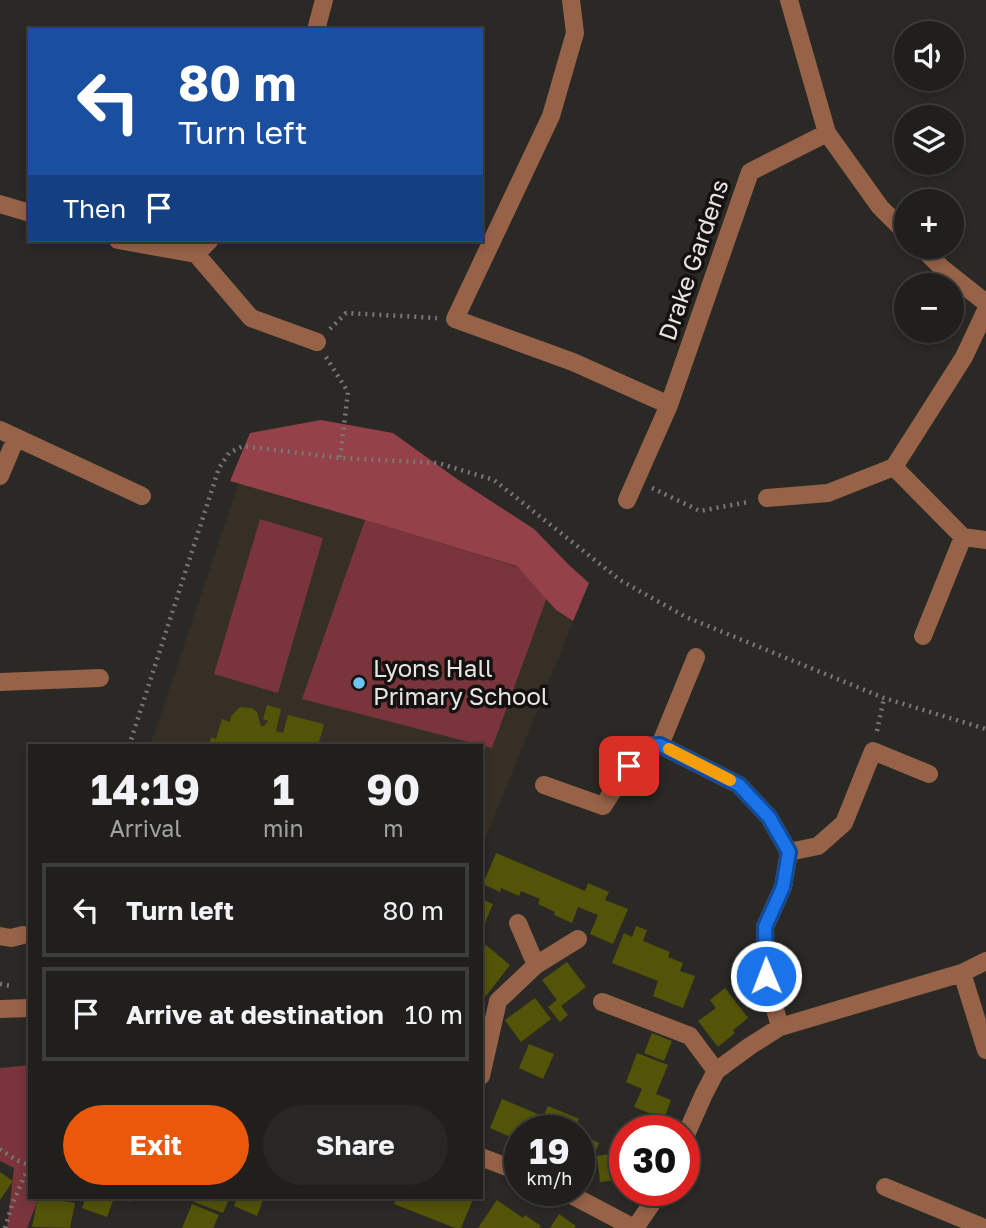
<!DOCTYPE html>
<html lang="en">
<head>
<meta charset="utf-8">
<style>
	body { margin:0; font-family:"Golos Text",sans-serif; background:#282725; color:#f1f3f6; height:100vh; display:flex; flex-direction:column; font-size:26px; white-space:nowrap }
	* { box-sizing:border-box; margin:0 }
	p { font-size:23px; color:#a2a2a3 }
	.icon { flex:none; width:38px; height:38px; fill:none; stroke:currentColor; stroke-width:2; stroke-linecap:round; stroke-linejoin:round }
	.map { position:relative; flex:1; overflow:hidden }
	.side { position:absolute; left:28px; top:744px; width:455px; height:455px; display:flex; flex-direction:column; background:#201f1c; border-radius:0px; box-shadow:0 4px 10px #0003,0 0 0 2px #3d3d3b }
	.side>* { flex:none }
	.guide { position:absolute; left:28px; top:28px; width:455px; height:214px; border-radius:0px; box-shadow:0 4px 10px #0003,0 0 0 2px #3d3d3b; background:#1a4fa0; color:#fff; overflow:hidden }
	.tools { position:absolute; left:894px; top:21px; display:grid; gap:14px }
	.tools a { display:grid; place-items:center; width:70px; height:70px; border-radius:50%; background:#201f1c; box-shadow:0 4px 10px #0003,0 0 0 2px #3d3d3b; font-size:35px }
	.speed { position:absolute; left:504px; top:1115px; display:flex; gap:14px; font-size:35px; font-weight:700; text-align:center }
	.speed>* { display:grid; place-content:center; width:91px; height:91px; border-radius:50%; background:#201f1c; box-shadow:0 4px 10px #0003,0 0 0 2px #3d3d3b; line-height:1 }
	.speed small { font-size:18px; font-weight:400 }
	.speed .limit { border:10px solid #d22; background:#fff; color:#111 }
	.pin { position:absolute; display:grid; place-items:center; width:60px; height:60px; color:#fff; margin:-30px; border-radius:14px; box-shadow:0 4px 10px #0006 }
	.me { position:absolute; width:77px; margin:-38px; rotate:359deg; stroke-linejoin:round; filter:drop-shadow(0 0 5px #0008) }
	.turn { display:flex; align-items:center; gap:24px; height:147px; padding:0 35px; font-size:32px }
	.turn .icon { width:91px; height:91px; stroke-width:2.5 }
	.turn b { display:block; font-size:49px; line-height:60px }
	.then { display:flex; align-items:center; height:66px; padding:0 35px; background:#0003; gap:14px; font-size:26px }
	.eta { display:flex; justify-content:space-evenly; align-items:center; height:119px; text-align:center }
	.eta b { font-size:42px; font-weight:700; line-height:49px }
	.primary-button { display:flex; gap:14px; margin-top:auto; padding:14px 35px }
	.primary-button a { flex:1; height:80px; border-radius:42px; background:#ea580c; color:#fff; font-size:28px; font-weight:700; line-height:80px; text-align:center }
	.primary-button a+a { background:#282725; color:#f1f3f6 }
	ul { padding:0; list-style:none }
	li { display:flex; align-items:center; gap:21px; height:94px; margin:0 14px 10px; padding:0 21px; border:4px solid #3d3d3b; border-radius:0px }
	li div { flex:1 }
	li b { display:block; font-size:26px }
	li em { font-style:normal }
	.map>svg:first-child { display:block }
</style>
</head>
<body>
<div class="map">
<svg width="986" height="1228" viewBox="0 0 986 1228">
	<rect width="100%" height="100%" fill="#2b2925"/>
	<path fill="#352f26" d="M 246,461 L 589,583 L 481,849 L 481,746 L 150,746 Z"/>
	<path fill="#79343c" d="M 260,519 L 323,538 L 278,693 L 214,674 Z
		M 365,520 L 554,578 L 492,748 L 302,699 Z
		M 30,1065 L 30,1197 L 39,1197 L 27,1228 L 7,1228 L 14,1168 L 0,1161 L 0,1068 Z"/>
	<path fill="#95414a" d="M 321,420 L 393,433 L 457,479 L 534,529 L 569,565 L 589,583 L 573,621 L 556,610 L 517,566 L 365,520 L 230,481 L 250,433 Z"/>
	<path fill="#535408" d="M 267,705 L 281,709 L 276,731 L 283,733 L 288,715 L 324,724 L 318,746 L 209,746 L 211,737 L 216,739 L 222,719 L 230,722 L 231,716 L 240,707 L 252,708 L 257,712 L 261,726 L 264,726 L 268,721 L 263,719 Z
		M 496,853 L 585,891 L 588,883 L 609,892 L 605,900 L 628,909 L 613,944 L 590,934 L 598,915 L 578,907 L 572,923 L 554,915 L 555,912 L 538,904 L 540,899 L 521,891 L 519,896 L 501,888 L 500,892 L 483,884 Z
		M 481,899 L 493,904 L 481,932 Z
		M 636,926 L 647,930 L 643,941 L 670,952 L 668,957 L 683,963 L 680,971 L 695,976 L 683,1008 L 653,996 L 658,981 L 612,963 L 624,933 L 632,937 Z
		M 486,945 L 510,965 L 486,996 L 481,993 L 481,951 Z
		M 567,962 L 586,987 L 561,1006 L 568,1015 L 560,1022 L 548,1007 L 557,1000 L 542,980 Z
		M 725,988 L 748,1018 L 733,1030 L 735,1033 L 718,1047 L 698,1021 L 716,1008 L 710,1000 Z
		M 535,998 L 551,1019 L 521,1042 L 505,1020 Z
		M 652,1033 L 672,1041 L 664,1061 L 644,1053 Z
		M 529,1044 L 554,1054 L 543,1079 L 519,1068 Z
		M 637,1053 L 668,1065 L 656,1094 L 671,1100 L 664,1119 L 634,1107 L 642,1089 L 626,1082 Z
		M 502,1099 L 540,1115 L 534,1130 L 520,1130 L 520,1141 L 490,1128 Z
		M 548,1106 L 579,1119 L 574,1130 L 537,1130 Z
		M 579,1134 L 599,1143 L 591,1163 L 579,1158 Z
		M 625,1152 L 625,1179 L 600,1182 L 597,1156 Z
		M 0,1172 L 13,1181 L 0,1200 Z
		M 38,1197 L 75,1203 L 70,1228 L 32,1227 Z
		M 86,1197 L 114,1198 L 107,1217 L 82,1208 Z
		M 117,1197 L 133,1197 L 131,1202 Z
		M 196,1197 L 230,1197 L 223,1213 L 194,1202 Z
		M 237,1197 L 264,1197 L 257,1216 L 234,1206 Z
		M 397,1197 L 474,1197 L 461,1228 L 455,1228 L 394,1204 Z
		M 497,1200 L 523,1218 L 525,1215 L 541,1226 L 539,1228 L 478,1228 Z
		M 192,1204 L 219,1215 L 213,1228 L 182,1228 Z
		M 559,1214 L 576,1226 L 574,1228 L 550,1228 Z"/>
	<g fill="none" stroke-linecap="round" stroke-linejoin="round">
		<path stroke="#797874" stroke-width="4.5" stroke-dasharray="2 5" stroke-linecap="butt" d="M 330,329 L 346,313 L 437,318
			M 326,357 L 348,392 L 340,458
			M 652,488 L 700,511 L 748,502
			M 877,731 L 884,698
			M 129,746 L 219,468 L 229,453 L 243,446 L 340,458 L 438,463 L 494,480 L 620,580 L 686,617 L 884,698 L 986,729
			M 0,984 L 12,986
			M 0,1149 L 16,1160 L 29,1165
			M 5,1228 L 13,1202 L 30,1164"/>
		<path stroke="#966248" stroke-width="18" d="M 571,0 L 575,33 L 551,116 L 455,319 L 573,362 L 669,405
			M 789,0 L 827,133 L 880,207 L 906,233
			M 316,30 L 324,0
			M 0,204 L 30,213
			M 118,240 L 196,254 L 210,240
			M 921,247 L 942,268 L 986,303
			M 196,254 L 251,318 L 317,342
			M 986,310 L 964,357 L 894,467 L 963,537 L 986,540
			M 0,430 L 142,496
			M 0,476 L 16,438
			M 767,498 L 828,493 L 894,467
			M 627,500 L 669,405 L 750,172 L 827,133
			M 923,636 L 963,537
			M 696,657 L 660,745 L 739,785 L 769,817 L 789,852 L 783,887 L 765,927 L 766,976 L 780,1027
			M 0,682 L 100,678
			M 544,785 L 603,806 L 642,746 L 660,745
			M 789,852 L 818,846 L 844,823 L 873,751 L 929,774
			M 518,923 L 536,965
			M 0,936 L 11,938 L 23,935
			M 962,973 L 986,1050
			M 602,1002 L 690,1036 L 716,1071
			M 0,1009 L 30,1008
			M 481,1076 L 498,1001 L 536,965 L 578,939
			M 684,1139 L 704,1094 L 716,1071 L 750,1046 L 780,1027 L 962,973 L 986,961
			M 481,1157 L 520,1172
			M 885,1187 L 980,1226
			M 562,1190 L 634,1228
			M 635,1228 L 661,1190"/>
	</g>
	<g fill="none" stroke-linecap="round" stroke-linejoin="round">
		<defs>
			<path id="route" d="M 629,766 L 642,746 L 660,745 L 739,785 L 769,817 L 789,852 L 783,887 L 765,927 L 766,976"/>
		</defs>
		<use href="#route" stroke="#114b97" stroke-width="18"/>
		<use href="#route" stroke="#1a73e8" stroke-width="12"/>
		<path stroke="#f59e0b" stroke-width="12" d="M 669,749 L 730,780"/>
	</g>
	<circle fill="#6fc2f4" stroke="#131210" stroke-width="2.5" cx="359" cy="683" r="7"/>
	<g text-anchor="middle" stroke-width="7" stroke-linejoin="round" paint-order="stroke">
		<g font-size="24" fill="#e7e6e3" stroke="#131210">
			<text transform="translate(694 260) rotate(-71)" y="8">Drake Gardens</text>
		</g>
		<g font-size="24" fill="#e7e6e3" stroke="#131210" text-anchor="start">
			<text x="373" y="677">Lyons Hall<tspan x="373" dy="28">Primary School</tspan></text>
		</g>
	</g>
</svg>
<div class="tools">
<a><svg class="icon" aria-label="sound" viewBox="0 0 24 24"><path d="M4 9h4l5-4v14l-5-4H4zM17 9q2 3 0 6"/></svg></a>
<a><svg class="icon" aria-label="layers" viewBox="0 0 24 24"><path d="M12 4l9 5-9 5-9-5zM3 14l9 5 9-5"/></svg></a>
<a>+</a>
<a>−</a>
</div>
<div class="speed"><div>19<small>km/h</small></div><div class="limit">30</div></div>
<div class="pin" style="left:629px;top:766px;background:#d93025"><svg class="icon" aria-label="arrive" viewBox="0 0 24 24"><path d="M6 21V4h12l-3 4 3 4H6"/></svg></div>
<svg class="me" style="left:766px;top:976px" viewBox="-20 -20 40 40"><circle r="17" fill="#1a73e8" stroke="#fff" stroke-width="3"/><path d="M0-11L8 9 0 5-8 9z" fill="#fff"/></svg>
<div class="guide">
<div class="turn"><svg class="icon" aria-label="left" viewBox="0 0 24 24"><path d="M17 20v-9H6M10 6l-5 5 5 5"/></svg><div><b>80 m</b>Turn left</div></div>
<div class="then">Then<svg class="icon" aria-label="arrive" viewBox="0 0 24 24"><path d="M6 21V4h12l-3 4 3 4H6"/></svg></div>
</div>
<section class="side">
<div class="eta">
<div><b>14:19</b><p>Arrival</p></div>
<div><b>1</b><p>min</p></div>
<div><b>90</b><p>m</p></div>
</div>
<ul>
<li><svg class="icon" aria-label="left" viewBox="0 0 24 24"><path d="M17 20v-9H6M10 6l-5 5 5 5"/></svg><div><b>Turn left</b></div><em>80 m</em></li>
<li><svg class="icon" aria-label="arrive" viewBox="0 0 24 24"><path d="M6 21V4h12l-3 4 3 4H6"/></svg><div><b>Arrive at destination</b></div><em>10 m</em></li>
</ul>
<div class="primary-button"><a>Exit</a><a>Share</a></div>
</section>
</div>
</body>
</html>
